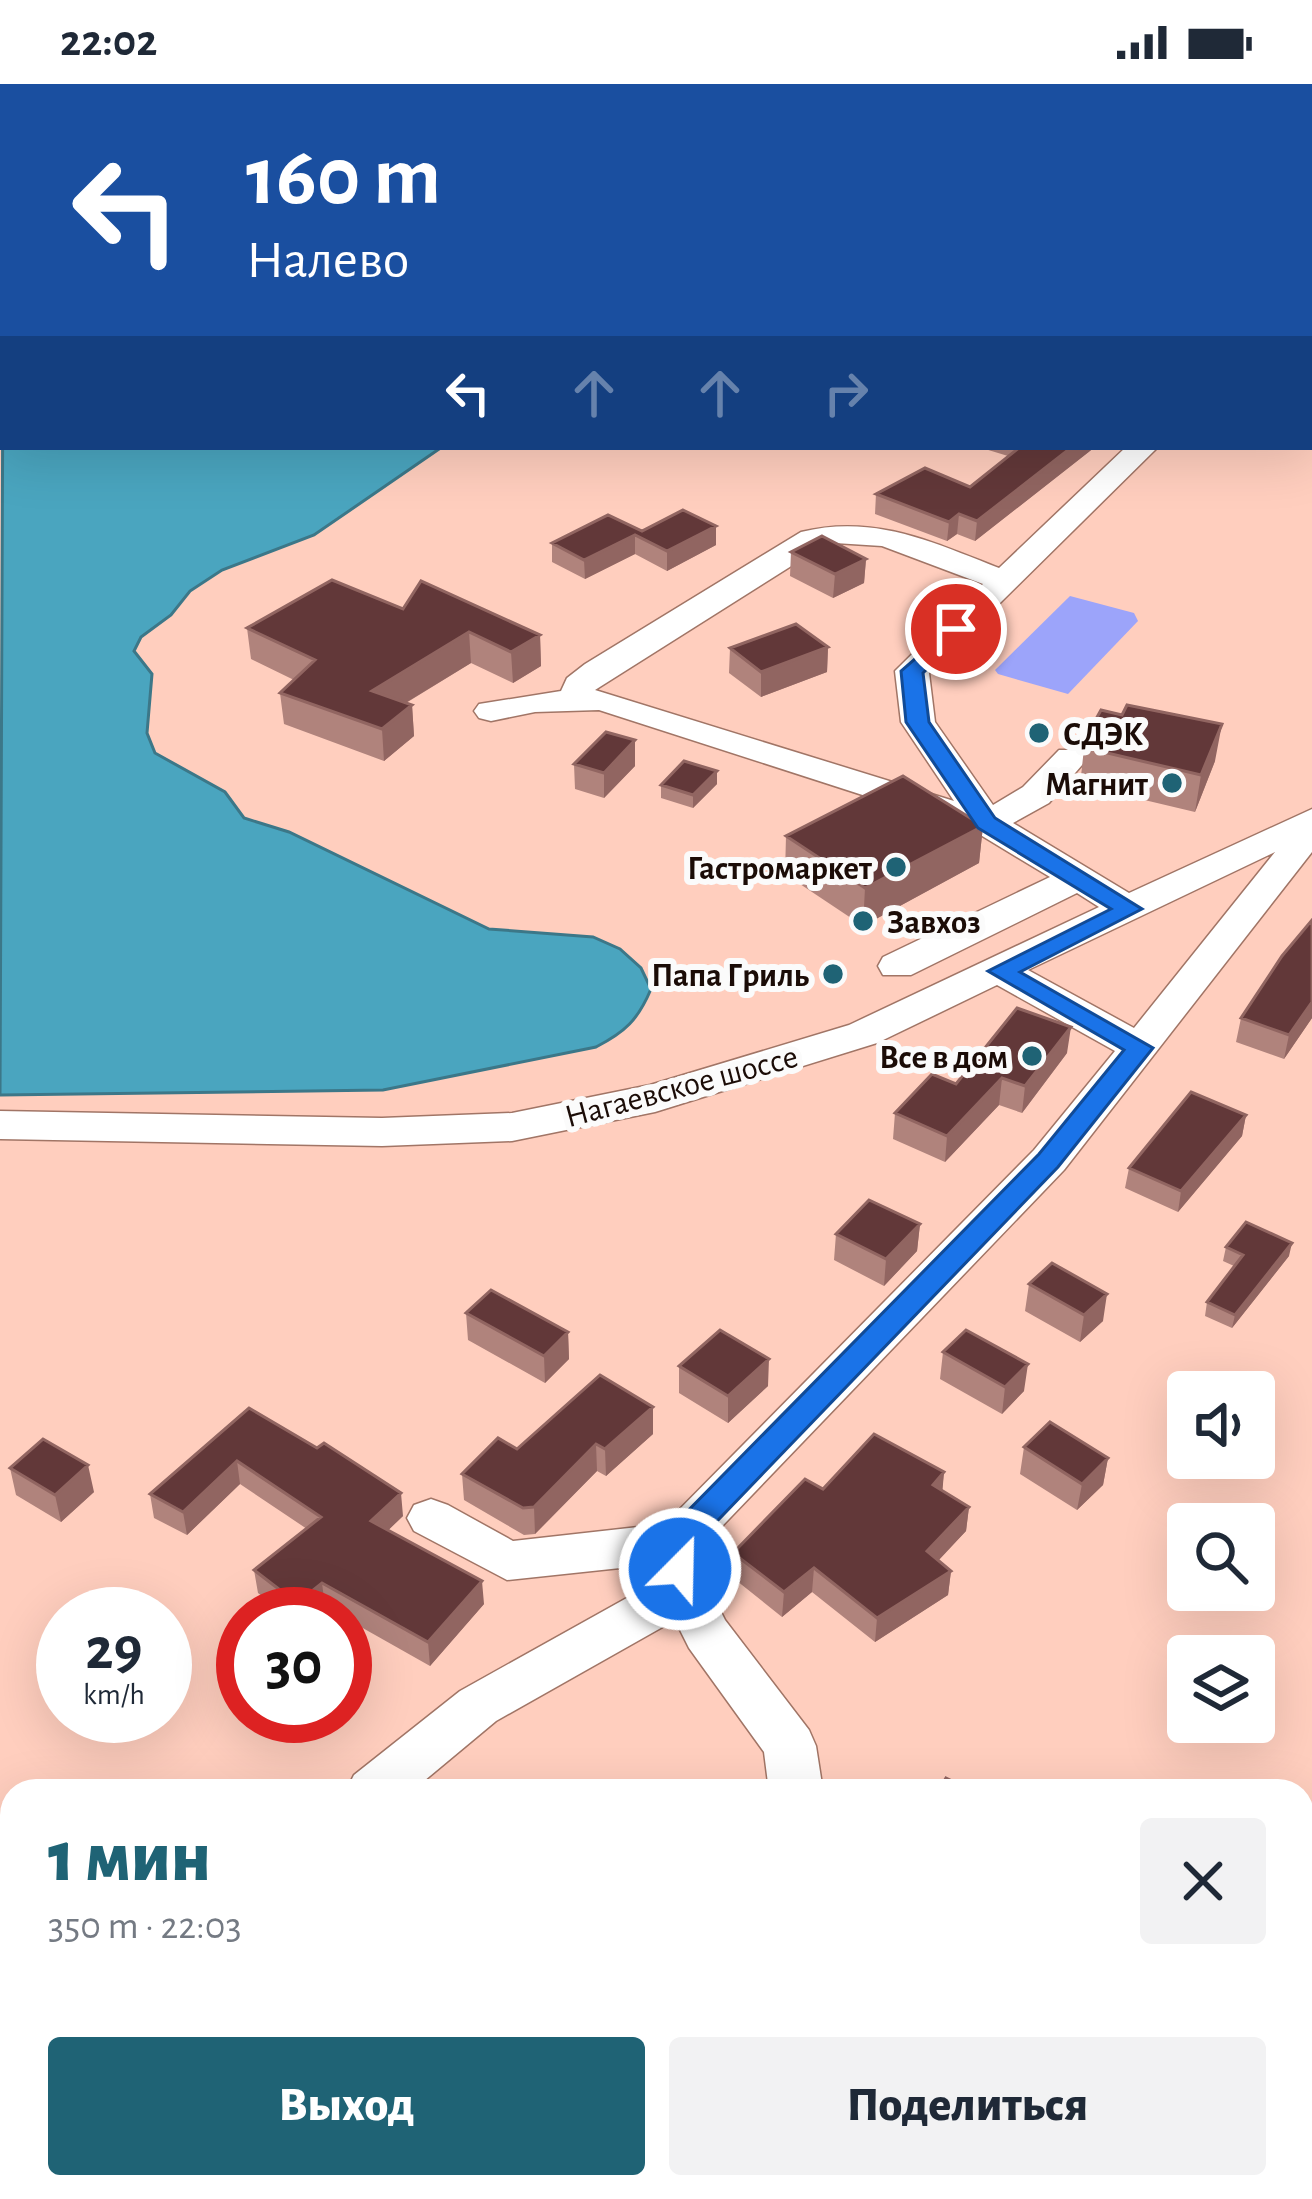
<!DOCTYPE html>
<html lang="ru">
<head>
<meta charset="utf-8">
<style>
	body { margin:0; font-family:"Alegreya Sans",sans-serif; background:#f2f2f3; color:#1f2937; height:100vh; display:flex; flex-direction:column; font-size:45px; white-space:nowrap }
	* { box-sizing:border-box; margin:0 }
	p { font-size:39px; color:#747a83 }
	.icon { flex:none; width:66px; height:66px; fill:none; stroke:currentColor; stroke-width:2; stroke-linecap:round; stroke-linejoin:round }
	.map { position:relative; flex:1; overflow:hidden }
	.panel { position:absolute; left:0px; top:1695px; width:1314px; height:420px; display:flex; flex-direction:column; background:#fff; border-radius:36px 36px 0 0; box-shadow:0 12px 48px #0002 }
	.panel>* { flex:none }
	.top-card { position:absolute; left:0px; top:0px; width:1314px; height:366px; box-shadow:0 12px 48px #0002; background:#1a4fa0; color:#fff; overflow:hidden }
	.buttons { position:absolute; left:1167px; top:1287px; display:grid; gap:24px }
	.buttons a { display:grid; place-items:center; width:108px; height:108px; border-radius:12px; background:#fff; box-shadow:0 12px 48px #0002; font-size:60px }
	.speed { position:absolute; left:36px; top:1503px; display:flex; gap:24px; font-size:60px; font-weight:700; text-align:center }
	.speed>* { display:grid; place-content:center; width:156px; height:156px; border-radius:50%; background:#fff; box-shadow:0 12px 48px #0002; line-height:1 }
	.speed small { font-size:30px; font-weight:400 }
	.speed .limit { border:18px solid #d22; background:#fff; color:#111 }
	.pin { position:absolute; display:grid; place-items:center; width:102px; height:102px; color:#fff; margin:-51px; border:6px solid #fff; border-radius:50%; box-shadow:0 3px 12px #0007 }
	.me { position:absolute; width:132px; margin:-66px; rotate:23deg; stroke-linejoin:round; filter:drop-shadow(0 0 9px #0008) }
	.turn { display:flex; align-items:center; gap:42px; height:252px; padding:0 48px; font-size:54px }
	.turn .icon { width:156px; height:156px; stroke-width:2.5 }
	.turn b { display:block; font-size:84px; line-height:102px }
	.lanes { display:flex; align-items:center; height:114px; padding:0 48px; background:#0003; justify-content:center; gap:60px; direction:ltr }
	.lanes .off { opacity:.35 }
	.round { display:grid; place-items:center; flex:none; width:126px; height:126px; border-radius:12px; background:#f2f2f3 }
	.summary { display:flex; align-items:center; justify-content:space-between; height:204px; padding:0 48px }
	h1 { font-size:72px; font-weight:800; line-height:90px; color:#1f6375 }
	.primary-button { display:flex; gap:24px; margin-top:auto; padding:24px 48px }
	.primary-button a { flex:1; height:138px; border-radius:12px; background:#1f6375; color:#fff; font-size:48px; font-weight:800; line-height:138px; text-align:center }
	.primary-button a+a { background:#f2f2f3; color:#1f2937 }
	.status { display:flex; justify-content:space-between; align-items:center; height:84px; padding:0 60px; background:#fff; direction:ltr }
	.status svg { height:33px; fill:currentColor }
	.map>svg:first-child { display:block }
</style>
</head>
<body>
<div class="status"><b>22:02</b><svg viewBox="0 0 49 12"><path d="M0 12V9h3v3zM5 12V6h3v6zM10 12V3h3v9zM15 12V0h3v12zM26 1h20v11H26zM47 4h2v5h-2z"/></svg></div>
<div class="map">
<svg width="1312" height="2115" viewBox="0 0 1312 2115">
	<rect width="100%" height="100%" fill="#ffcebe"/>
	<path fill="#9ca4fa" d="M 1070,512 L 1134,529 L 1138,537 L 1068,610 L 998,590 L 995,586 Z"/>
	<path fill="#4aa5bf" stroke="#3c7788" stroke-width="3" d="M 3,264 L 3,363 L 442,363 L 314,451 L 222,486 L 190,507 L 171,531 L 141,553 L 134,567 L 152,590 L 147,649 L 155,669 L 225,708 L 244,734 L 289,748 L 489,845 L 593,853 L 620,865 L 641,884 L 651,905 C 638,936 625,948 596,963 L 383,1006 L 0,1011 Z"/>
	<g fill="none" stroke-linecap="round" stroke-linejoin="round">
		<defs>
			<path id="minor" d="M 1228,0 L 1257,0 L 1226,3 Z
				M 1312,189 L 1312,206 L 1311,206 L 1311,189 Z
				M 1126,363 L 1158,363 L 929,589 L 935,638 L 993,721 L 1023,703 L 1059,666 L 1083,666 L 1089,673 L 1049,719 L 1013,739 L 1129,809 L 1312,725 L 1312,768 L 1064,1086 L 705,1460 L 710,1506 L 725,1536 L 809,1646 L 816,1662 L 823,1707 L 769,1707 L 764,1668 L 689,1564 L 675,1536 L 496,1637 L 412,1707 L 346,1707 L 354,1691 L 460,1607 L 659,1496 L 658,1480 L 507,1496 L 414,1447 L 407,1434 L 414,1421 L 431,1415 L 448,1421 L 513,1457 L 665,1440 L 1034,1066 L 1115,967 L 997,901 L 877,959 L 655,1028 L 512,1057 L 382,1062 L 0,1055 L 0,1027 L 382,1034 L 512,1029 L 650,1001 L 849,941 L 1099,823 L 1077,809 L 911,891 L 883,891 L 878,882 L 883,873 L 1050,793 L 974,747 L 599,626 L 535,628 L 491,637 L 479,634 L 474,627 L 479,620 L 561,607 L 567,594 L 585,580 L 801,448 C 874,430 932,458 999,484 ZM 835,459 L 882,462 L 983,500 L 895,587 L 901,638 L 954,717 L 595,606 L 823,462 ZM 1275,768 L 1134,944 L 1028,886 Z
				M 12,1874 L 12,1932 L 0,1937 L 0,1879 Z
				M 597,2103 L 659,2103 L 654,2115 L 592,2115 Z"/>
		</defs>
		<use href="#minor" stroke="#a17566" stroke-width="3"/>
		<use href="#minor" fill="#fff" fill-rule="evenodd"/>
	</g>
	<path fill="#b0837c" d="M 766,0 L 907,0 L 905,3 L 777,3 Z
		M 985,363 L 1095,363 L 975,457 L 957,450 L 947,457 L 875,430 L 876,410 L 970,403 L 1008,372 L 985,365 Z
		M 642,447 L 716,461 L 667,487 L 635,470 L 585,495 L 552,478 L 552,459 Z
		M 791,468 L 866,475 L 864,499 L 833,514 L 790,492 Z
		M 403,525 L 540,551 L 541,582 L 513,599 L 471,579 L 406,619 L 412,621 L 414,652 L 384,677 L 284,640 L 280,609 L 294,596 L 251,575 L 247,544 Z
		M 828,563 L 827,588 L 761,613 L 729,589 L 730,564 Z
		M 1122,631 L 1215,677 L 1195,728 L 1098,705 L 1099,696 L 1081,692 L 1085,655 Z
		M 635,656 L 635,682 L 604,714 L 575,705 L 574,680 Z
		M 717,700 L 693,724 L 661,714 L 661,701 Z
		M 983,742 L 979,779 L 863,842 L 785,790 L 786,752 Z
		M 1241,934 L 1312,934 L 1284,975 L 1236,958 Z
		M 1067,969 L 1022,1029 L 999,1021 L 945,1078 L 893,1055 L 895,1029 L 956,1000 Z
		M 1246,1031 L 1242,1052 L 1178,1128 L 1125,1104 L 1129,1084 Z
		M 920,1140 L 917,1167 L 884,1202 L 834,1176 L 836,1150 Z
		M 1226,1163 L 1289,1172 L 1232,1244 L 1205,1232 L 1207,1218 L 1234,1182 L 1223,1177 Z
		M 1029,1200 L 1103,1237 L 1080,1258 L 1025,1227 Z
		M 466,1229 L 568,1248 L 569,1275 L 545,1299 L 468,1256 Z
		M 943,1268 L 1024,1307 L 1002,1330 L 940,1295 Z
		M 679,1282 L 768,1302 L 728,1339 L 679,1309 Z
		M 653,1323 L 653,1350 L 606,1392 L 597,1387 L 535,1450 L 524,1451 L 464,1416 L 462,1390 L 517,1365 Z
		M 249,1324 L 403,1432 L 388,1446 L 484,1520 L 430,1582 L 345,1534 L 345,1530 L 339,1530 L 325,1522 L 316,1530 L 285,1530 L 258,1509 L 254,1486 L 307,1445 L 240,1400 L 187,1451 L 154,1434 L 150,1410 Z
		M 1024,1363 L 1108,1374 L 1103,1401 L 1077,1426 L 1020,1390 Z
		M 10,1384 L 94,1408 L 61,1438 L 16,1411 Z
		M 944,1388 L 942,1406 L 969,1423 L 966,1447 L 938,1476 L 951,1487 L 948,1511 L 875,1558 L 812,1508 L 782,1533 L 732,1493 L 733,1469 L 823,1405 Z
		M 12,1916 L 12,2039 L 0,2029 L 0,1928 Z
		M 719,2103 L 814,2103 L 813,2110 L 810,2115 L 725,2115 L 719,2111 Z"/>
	<path fill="#916561" d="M 892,0 L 907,0 L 905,3 L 887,3 Z
		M 2,59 L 3,79 L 0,91 L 0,65 Z
		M 3,185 L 3,211 L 0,214 L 0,188 Z
		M 1072,363 L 1095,363 L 975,457 L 977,437 Z
		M 959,430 L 957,450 L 947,457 L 949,438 Z
		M 716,442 L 716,461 L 667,487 L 667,467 Z
		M 635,451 L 635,470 L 585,495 L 584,476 Z
		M 866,475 L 864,499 L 833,514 L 835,490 Z
		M 469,548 L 471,579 L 374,638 L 372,607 Z
		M 540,551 L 541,582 L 513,599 L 511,568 Z
		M 828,563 L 827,588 L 761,613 L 761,588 Z
		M 412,621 L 414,652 L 384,677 L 382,645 Z
		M 1222,640 L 1215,677 L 1195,728 L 1201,691 Z
		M 635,656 L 635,682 L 604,714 L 604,689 Z
		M 717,687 L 717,700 L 693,724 L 693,711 Z
		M 983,742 L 979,779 L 863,842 L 865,804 Z
		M 1312,918 L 1312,934 L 1284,975 L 1289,951 Z
		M 1071,943 L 1067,969 L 1022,1029 L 1025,1002 Z
		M 1002,994 L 999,1021 L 945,1078 L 947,1052 Z
		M 1246,1031 L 1242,1052 L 1178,1128 L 1181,1107 Z
		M 920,1140 L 917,1167 L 884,1202 L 886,1175 Z
		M 1292,1159 L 1289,1172 L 1232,1244 L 1235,1231 Z
		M 1107,1210 L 1103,1237 L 1080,1258 L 1084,1231 Z
		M 568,1248 L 569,1275 L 545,1299 L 544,1272 Z
		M 769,1275 L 768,1302 L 728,1339 L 728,1312 Z
		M 1028,1280 L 1024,1307 L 1002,1330 L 1005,1303 Z
		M 653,1323 L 653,1350 L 606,1392 L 605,1365 Z
		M 596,1360 L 597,1387 L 535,1450 L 534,1423 Z
		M 1108,1374 L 1103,1401 L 1077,1426 L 1082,1400 Z
		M 237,1377 L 240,1400 L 187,1451 L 183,1428 Z
		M 88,1381 L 94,1408 L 61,1438 L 55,1411 Z
		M 944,1388 L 942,1412 L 933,1401 Z
		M 401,1409 L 403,1432 L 374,1460 L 371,1437 Z
		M 969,1423 L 966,1447 L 925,1491 L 927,1467 Z
		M 814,1484 L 812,1508 L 782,1533 L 784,1508 Z
		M 951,1487 L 948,1511 L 875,1558 L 877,1534 Z
		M 482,1497 L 484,1520 L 430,1582 L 428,1558 Z
		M 322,1499 L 325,1522 L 316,1530 L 299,1530 L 297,1519 Z
		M 804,2103 L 814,2103 L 813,2110 L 810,2115 L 796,2115 Z
		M 1205,2103 L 1210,2103 L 1204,2115 L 1198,2115 Z"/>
	<path fill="#623839" stroke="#916561" stroke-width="3" d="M 0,0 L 64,0 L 62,3 L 3,3 L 3,59 L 0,65 Z
		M 591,0 L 741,0 L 737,3 L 585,3 Z
		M 802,0 L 892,0 L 887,3 L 812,3 Z
		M 1068,0 L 1205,0 L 1201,3 L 1064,3 Z
		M 1304,0 L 1312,0 L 1312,26 L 1311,3 L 1299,3 Z
		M 1312,57 L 1312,143 L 1311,144 L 1311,58 Z
		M 0,149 L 3,149 L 3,185 L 0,188 Z
		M 1020,363 L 1072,363 L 977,437 L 959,430 L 949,438 L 876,410 L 925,384 L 970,403 Z
		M 683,426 L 716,442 L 667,467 L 635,451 L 584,476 L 552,459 L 608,431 L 642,447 Z
		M 822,452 L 866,475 L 835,490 L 791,468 Z
		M 332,496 L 403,525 L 421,497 L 540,551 L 511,568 L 469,548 L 372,607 L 412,621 L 382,645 L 280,609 L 315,576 L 247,544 Z
		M 796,540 L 828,563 L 761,588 L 730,564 Z
		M 1127,621 L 1222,640 L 1201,691 L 1103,668 L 1107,660 L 1085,655 L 1101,626 L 1122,631 Z
		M 606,648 L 635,656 L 604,689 L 574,680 Z
		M 684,677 L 717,687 L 693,711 L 661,701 Z
		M 903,692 L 983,742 L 865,804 L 786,752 Z
		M 1312,836 L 1312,918 L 1289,951 L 1241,934 L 1282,872 Z
		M 1017,924 L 1071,943 L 1025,1002 L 1002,994 L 947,1052 L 895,1029 L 932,990 L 956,1000 Z
		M 1191,1008 L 1246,1031 L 1181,1107 L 1129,1084 Z
		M 869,1116 L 920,1140 L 886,1175 L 836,1150 Z
		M 1246,1138 L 1292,1159 L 1235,1231 L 1207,1218 L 1243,1171 L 1226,1163 Z
		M 1052,1179 L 1107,1210 L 1084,1231 L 1029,1200 Z
		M 491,1206 L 568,1248 L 544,1272 L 466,1229 Z
		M 720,1246 L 769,1275 L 728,1312 L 679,1282 Z
		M 966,1246 L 1028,1280 L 1005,1303 L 943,1268 Z
		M 600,1291 L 653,1323 L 605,1365 L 596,1360 L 534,1423 L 523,1424 L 462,1390 L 498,1354 L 517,1365 Z
		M 249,1324 L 317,1364 L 324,1359 L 401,1409 L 371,1437 L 482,1497 L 428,1558 L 322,1499 L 297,1519 L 254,1486 L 321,1433 L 237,1377 L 183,1428 L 150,1410 Z
		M 1050,1338 L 1108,1374 L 1082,1400 L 1024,1363 Z
		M 874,1350 L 944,1388 L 933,1401 L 969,1423 L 927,1467 L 951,1487 L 877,1534 L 814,1484 L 784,1508 L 733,1469 L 805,1395 L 823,1405 Z
		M 43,1355 L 88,1381 L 55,1411 L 10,1384 Z
		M 946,1694 L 972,1707 L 938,1707 Z
		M 12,1916 L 12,2021 L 0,2011 L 0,1928 Z
		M 467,2103 L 474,2103 L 495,2115 L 460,2115 Z
		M 745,2103 L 804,2103 L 796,2115 L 764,2115 Z
		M 1154,2103 L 1205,2103 L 1198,2115 L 1147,2115 Z"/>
	<path fill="#1a73e8" stroke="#114b97" stroke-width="3" d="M 956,539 L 967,545 L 923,589 L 929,638 L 995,734 L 1142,825 L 1020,888 L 1153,964 L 1058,1083 L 696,1459 L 691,1494 L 680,1498 L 668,1494 L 663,1485 L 669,1446 L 1039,1070 L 1124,966 L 988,887 L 1111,825 L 978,744 L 906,638 L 901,587 Z"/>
	<g fill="#1f6375" stroke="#fbfbfb" stroke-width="4.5">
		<circle cx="1039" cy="649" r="12"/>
		<circle cx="1172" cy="699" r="12"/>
		<circle cx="896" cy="783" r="12"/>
		<circle cx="863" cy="837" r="12"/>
		<circle cx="833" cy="890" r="12"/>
		<circle cx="1032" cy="972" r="12"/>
	</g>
	<g text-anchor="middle" stroke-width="12" stroke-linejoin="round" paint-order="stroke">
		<g font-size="33" font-weight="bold" fill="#1b0c07" stroke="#fbfbfb" text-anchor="end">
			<text x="1063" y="661" text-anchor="start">СДЭК</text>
			<text x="1148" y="711">Магнит</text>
			<text x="872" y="795">Гастромаркет</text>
			<text x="887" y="849" text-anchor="start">Завхоз</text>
			<text x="809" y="902">Папа Гриль</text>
			<text x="1008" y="984">Все в дом</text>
		</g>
		<g font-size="33" fill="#1b0c07" stroke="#fbfbfb">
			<text transform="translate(681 1001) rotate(-15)" y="12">Нагаевское шоссе</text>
		</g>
	</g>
</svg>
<div class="buttons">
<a><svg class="icon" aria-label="sound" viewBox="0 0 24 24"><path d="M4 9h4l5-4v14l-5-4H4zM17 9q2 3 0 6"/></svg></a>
<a><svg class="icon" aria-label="search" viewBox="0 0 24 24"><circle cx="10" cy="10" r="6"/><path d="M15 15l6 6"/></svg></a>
<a><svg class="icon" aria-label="layers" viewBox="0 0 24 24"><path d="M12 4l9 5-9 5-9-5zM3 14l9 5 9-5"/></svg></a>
</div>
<div class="speed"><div>29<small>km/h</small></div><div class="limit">30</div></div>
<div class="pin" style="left:956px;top:545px;background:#d93025"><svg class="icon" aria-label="arrive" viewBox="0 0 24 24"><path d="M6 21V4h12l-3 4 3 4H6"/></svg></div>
<svg class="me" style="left:680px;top:1485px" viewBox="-20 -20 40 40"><circle r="17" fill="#1a73e8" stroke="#fff" stroke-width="3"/><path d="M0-11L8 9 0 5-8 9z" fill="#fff"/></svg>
<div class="top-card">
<div class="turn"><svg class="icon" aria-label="left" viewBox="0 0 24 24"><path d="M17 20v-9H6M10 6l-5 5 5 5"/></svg><div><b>160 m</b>Налево</div></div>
<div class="lanes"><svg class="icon" aria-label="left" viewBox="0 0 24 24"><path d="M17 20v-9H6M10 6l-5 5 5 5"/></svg><svg class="icon off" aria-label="ahead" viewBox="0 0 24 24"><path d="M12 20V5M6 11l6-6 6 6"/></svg><svg class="icon off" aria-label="ahead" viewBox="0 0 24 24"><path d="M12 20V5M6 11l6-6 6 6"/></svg><svg class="icon off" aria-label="right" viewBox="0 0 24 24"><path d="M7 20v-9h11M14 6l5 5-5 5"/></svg></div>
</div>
<section class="panel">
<div class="summary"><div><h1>1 мин</h1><p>350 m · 22:03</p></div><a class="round"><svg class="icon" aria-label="close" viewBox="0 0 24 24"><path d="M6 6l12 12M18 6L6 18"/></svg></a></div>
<div class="primary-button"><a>Выход</a><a>Поделиться</a></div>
</section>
</div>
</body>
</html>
